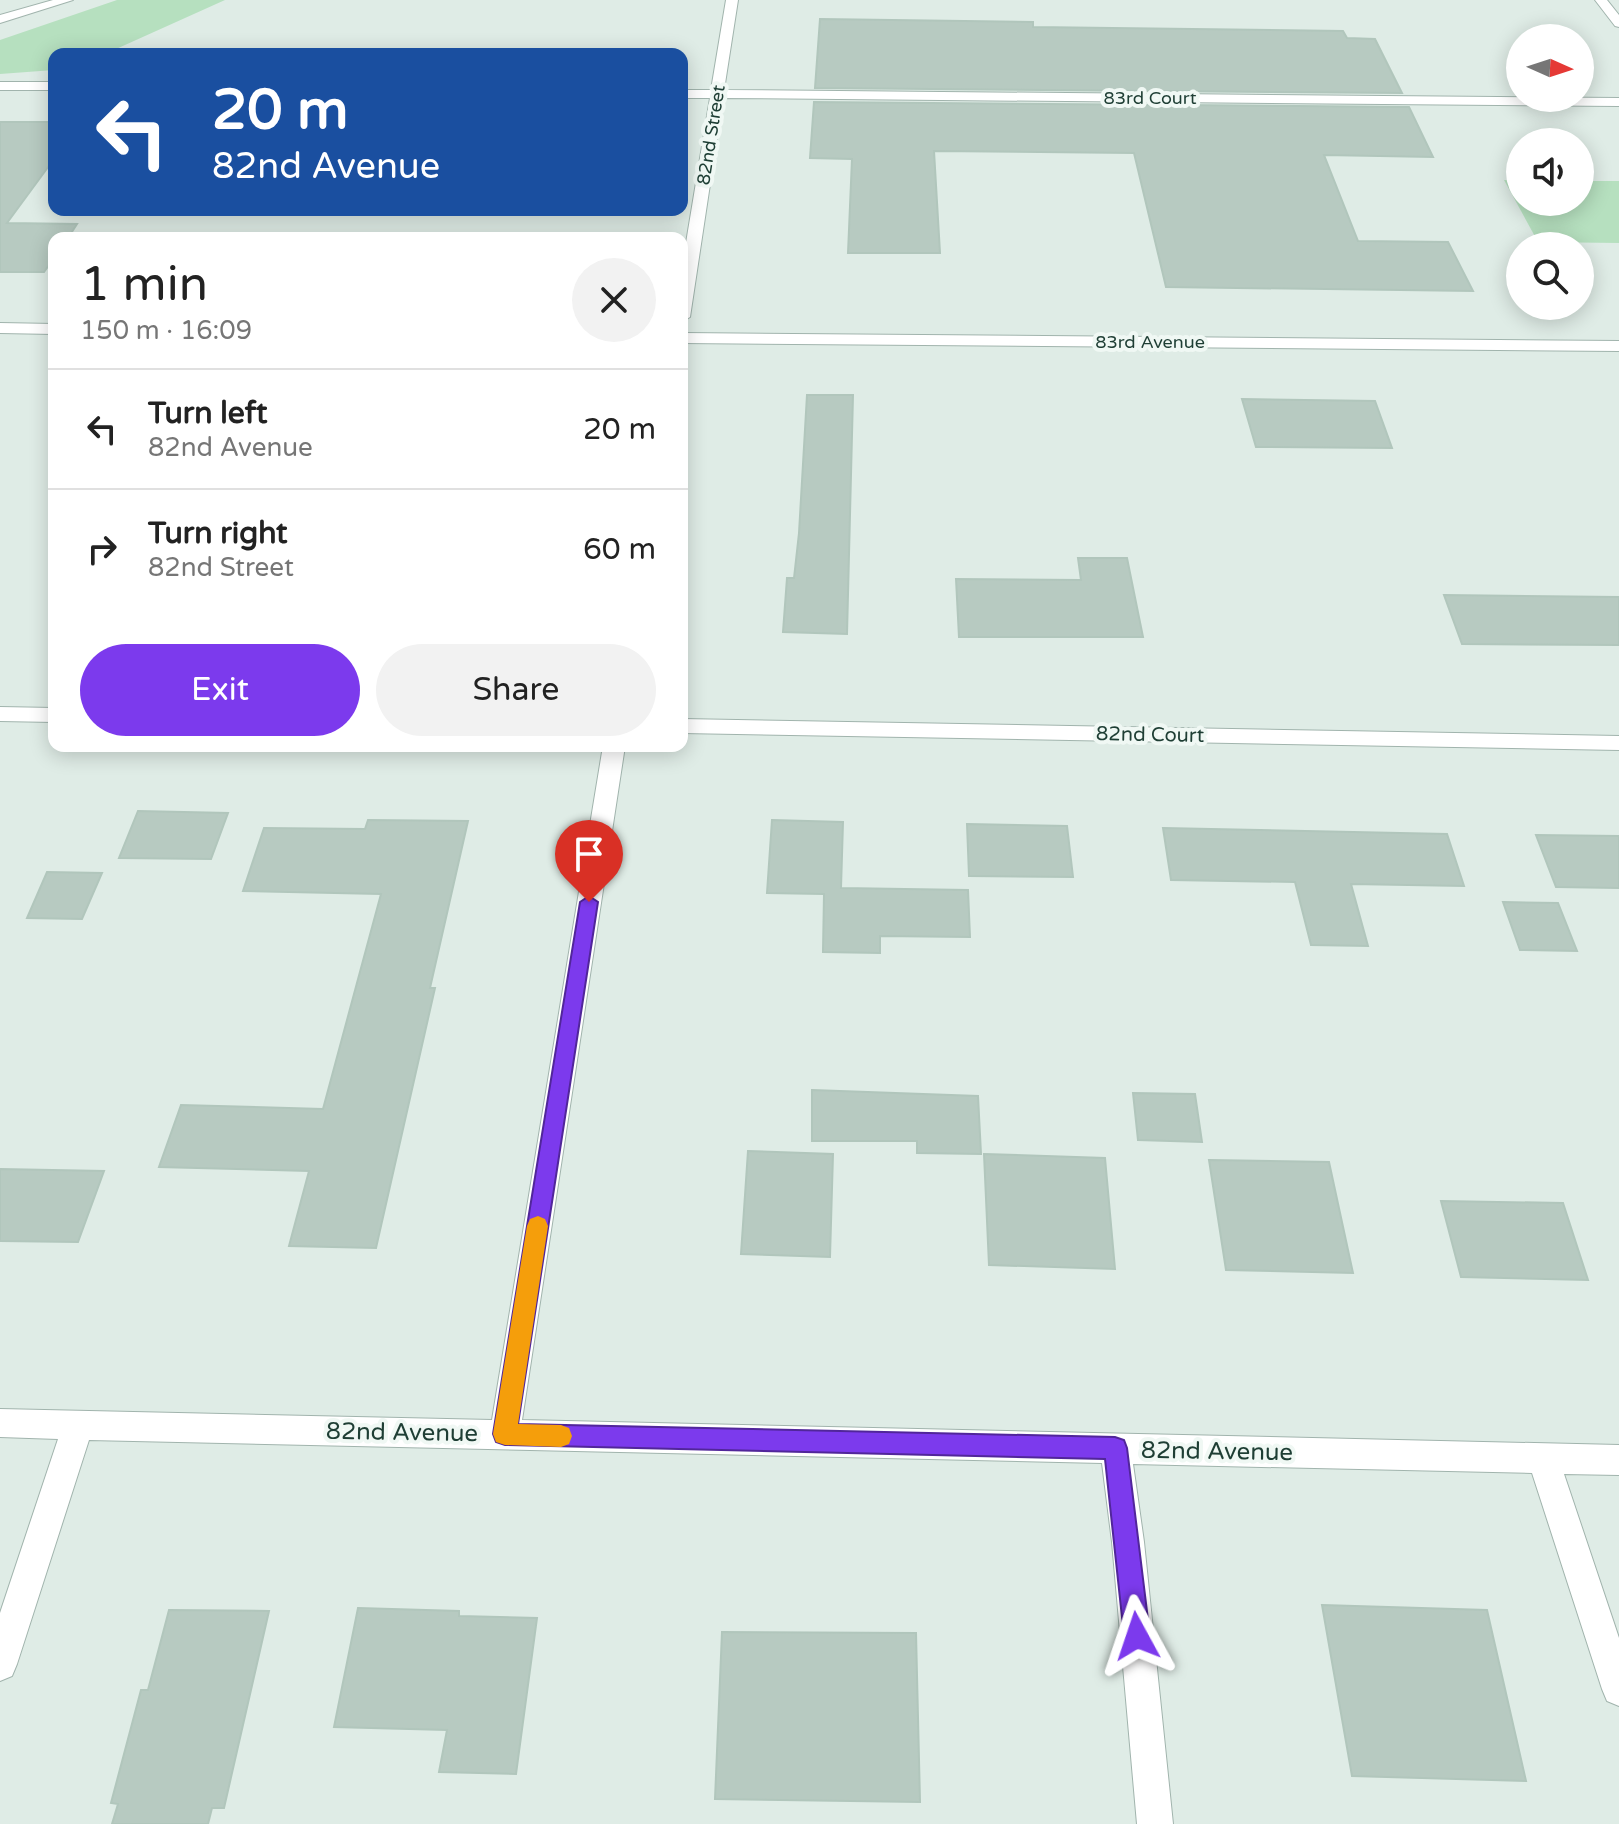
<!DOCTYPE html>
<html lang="en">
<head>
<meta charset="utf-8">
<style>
	body { margin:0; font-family:"Varela Round",sans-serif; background:#f2f2f2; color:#222; height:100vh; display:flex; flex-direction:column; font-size:30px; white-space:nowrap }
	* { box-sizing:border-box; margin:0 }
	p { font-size:26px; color:#767676 }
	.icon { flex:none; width:44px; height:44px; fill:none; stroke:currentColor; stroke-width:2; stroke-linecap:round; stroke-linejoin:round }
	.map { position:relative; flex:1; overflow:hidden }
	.details { position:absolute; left:48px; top:232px; width:640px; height:520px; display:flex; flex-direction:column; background:#fff; border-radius:16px; box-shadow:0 4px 20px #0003 }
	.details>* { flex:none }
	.hud { position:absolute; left:48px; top:48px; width:640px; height:168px; border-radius:16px; box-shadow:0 4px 20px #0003; background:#1a4fa0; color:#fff; overflow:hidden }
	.needle { width:52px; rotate:93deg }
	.controls { position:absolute; left:1506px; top:24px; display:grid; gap:16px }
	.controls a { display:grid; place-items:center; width:88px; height:88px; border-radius:50%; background:#fff; box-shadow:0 4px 20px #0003; font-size:40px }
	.pin { position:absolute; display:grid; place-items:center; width:68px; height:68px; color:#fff; margin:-82px -34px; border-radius:50% 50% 50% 0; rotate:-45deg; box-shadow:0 0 8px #0007 }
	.pin .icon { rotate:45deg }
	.me { position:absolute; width:88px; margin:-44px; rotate:355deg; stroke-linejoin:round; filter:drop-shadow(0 0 6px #0008) }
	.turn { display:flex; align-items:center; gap:28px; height:168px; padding:0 32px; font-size:36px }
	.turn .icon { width:104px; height:104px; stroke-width:2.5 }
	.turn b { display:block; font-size:56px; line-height:68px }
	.round { display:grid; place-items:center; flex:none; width:84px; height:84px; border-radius:42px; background:#f2f2f2 }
	.head { display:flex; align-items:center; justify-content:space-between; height:136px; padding:0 32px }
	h1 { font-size:48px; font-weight:600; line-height:60px }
	.action { display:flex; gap:16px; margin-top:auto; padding:16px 32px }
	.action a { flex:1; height:92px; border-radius:48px; background:#7c3aed; color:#fff; font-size:32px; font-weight:600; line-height:92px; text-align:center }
	.action a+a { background:#f2f2f2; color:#222 }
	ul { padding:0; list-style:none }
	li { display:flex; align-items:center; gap:24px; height:120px; padding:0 32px; border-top:2px solid #e0e0e0 }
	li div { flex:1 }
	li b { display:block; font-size:30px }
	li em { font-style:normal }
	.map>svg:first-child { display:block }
</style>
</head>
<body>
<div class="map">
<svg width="1619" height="1824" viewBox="0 0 1619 1824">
	<rect width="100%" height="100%" fill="#dfece6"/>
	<path fill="#b6e0bf" d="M 117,0 L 225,0 L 105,54 L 54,54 L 54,70 L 0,74 L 0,40 Z
		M 1504,180 L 1520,180 L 1520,202 L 1580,202 L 1580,181 L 1619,181 L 1619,243 L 1538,242 Z"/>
	<path fill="#b7cac1" stroke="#b1c6bc" stroke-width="2" d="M 820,19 L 1033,22 L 1033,27 L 1343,31 L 1347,38 L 1375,39 L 1402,93 L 815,88 Z
		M 814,102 L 1409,107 L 1433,157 L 1324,155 L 1358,241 L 1448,242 L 1473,291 L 1166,287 L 1134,153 L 934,151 L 940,253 L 848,253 L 852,159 L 810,158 Z
		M 0,122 L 54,122 L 54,159 L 7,223 L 77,224 L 68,238 L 54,238 L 54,258 L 44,272 L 0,272 Z
		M 807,395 L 853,395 L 847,634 L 783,632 L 787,578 L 794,578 L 799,533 Z
		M 1242,399 L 1375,401 L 1392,448 L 1256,447 Z
		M 1078,558 L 1127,558 L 1143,637 L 959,637 L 956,579 L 1081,580 Z
		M 1444,595 L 1619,597 L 1619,645 L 1462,644 Z
		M 138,811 L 228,813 L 211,859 L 119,858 Z
		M 368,820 L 468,821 L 430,988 L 435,988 L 376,1248 L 289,1246 L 309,1171 L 159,1167 L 181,1105 L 323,1109 L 381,894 L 243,891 L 264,828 L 365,829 Z
		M 772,820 L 843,822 L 841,888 L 968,890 L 970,937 L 880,936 L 880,953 L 823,952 L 824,894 L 767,893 Z
		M 967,824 L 1067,826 L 1073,877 L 969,876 Z
		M 1163,828 L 1447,834 L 1464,886 L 1351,884 L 1368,946 L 1311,945 L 1295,882 L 1171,880 Z
		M 1536,835 L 1619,836 L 1619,888 L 1556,887 Z
		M 47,872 L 102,873 L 82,919 L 27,918 Z
		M 1503,902 L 1558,903 L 1577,951 L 1520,950 Z
		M 812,1090 L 978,1096 L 981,1154 L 917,1153 L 917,1141 L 812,1141 Z
		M 1133,1093 L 1195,1094 L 1202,1142 L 1138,1140 Z
		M 748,1151 L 833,1154 L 830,1257 L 741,1254 Z
		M 984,1154 L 1105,1158 L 1115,1269 L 989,1265 Z
		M 1209,1160 L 1329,1162 L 1353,1273 L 1226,1270 Z
		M 0,1169 L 104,1171 L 78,1242 L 0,1241 Z
		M 1441,1201 L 1563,1203 L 1588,1280 L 1461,1277 Z
		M 1322,1605 L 1487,1610 L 1526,1781 L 1352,1776 Z
		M 358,1608 L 459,1611 L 459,1616 L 537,1618 L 516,1774 L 439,1772 L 447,1730 L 334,1727 Z
		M 169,1610 L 269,1611 L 224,1808 L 212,1808 L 208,1824 L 112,1824 L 118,1804 L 111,1803 L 141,1690 L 148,1690 Z
		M 722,1632 L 916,1633 L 920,1802 L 715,1799 Z"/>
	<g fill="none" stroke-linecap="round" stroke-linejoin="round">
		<defs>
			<path id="minor" d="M 53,0 L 73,0 L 0,23 L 0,15 Z
				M 726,0 L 738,0 L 724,90 L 1619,98 L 1619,106 L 723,98 L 690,317 L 682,322 L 682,267 L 710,98 L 682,98 L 682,90 L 711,90 Z
				M 1595,0 L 1607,0 L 1619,15 L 1619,27 L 1615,26 Z
				M 0,82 L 54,82 L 54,90 L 0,90 Z
				M 0,323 L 54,324 L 54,334 L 0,333 Z
				M 682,333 L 1619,341 L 1619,351 L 682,343 Z
				M 0,707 L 54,708 L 54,722 L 0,721 Z
				M 682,719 L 1619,736 L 1619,750 L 682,733 Z
				M 603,746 L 625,746 L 522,1420 L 1619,1445 L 1619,1475 L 1564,1474 L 1619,1638 L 1619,1706 L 1607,1701 L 1602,1689 L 1532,1473 L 1133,1464 L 1144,1542 L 1173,1824 L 1137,1824 L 1112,1542 L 1102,1463 L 89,1440 L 17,1664 L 12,1676 L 0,1681 L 0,1613 L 58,1439 L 0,1437 L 0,1409 L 492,1420 Z"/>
		</defs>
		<use href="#minor" stroke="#a1b4ad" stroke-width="2"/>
		<use href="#minor" fill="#fff" fill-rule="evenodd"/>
	</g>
	<path fill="#7c3aed" stroke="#51269a" stroke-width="2" d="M 589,896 L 598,902 L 518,1424 L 1115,1437 L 1124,1440 L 1127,1448 L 1150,1636 L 1146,1645 L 1137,1648 L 1128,1645 L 1124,1636 L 1105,1459 L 505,1445 L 496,1442 L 493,1434 L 580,902 Z"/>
	<path fill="#f59e0b" d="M 538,1216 L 545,1219 L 548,1226 L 518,1424 L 561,1425 L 569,1428 L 572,1436 L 569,1444 L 561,1447 L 505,1445 L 496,1442 L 493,1434 L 527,1226 L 530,1219 Z"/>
	<g text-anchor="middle" stroke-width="8" stroke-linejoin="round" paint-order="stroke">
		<g font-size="18" fill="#1e3e34" stroke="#f0f8f4">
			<text x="1150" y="104">83rd Court</text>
			<text transform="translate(711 135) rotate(-81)" y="6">82nd Street</text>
			<text x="1150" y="348">83rd Avenue</text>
		</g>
		<g font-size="20" fill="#1e3e34" stroke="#f0f8f4">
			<text transform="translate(1150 734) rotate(1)" y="7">82nd Court</text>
		</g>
		<g font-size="24" fill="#1e3e34" stroke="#f0f8f4">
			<text transform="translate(402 1432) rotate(1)" y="8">82nd Avenue</text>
			<text transform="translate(1217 1451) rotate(1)" y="8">82nd Avenue</text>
		</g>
	</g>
</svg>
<div class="controls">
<a><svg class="needle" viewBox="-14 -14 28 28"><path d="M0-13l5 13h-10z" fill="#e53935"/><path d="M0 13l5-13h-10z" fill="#767676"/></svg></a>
<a><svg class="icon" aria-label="sound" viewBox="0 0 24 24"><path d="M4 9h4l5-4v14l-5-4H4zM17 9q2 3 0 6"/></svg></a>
<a><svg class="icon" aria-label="search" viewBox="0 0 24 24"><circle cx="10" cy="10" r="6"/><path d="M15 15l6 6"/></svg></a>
</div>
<div class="pin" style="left:589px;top:902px;background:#d93025"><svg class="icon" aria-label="arrive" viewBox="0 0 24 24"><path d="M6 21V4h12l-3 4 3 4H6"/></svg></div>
<svg class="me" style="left:1137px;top:1636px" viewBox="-20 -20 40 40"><path d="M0-17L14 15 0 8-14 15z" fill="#7c3aed" stroke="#fff" stroke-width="4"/></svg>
<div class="hud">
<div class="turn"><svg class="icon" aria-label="left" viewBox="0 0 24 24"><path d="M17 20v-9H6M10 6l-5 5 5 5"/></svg><div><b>20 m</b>82nd Avenue</div></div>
</div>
<section class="details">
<div class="head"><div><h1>1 min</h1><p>150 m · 16:09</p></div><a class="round"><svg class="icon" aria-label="close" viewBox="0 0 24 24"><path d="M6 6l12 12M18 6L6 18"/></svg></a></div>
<ul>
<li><svg class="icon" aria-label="left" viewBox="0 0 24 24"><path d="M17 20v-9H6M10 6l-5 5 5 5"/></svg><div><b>Turn left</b><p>82nd Avenue</p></div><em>20 m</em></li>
<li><svg class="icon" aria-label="right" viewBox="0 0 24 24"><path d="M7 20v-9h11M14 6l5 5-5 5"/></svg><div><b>Turn right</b><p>82nd Street</p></div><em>60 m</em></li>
</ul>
<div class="action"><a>Exit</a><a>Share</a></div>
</section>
</div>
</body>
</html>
